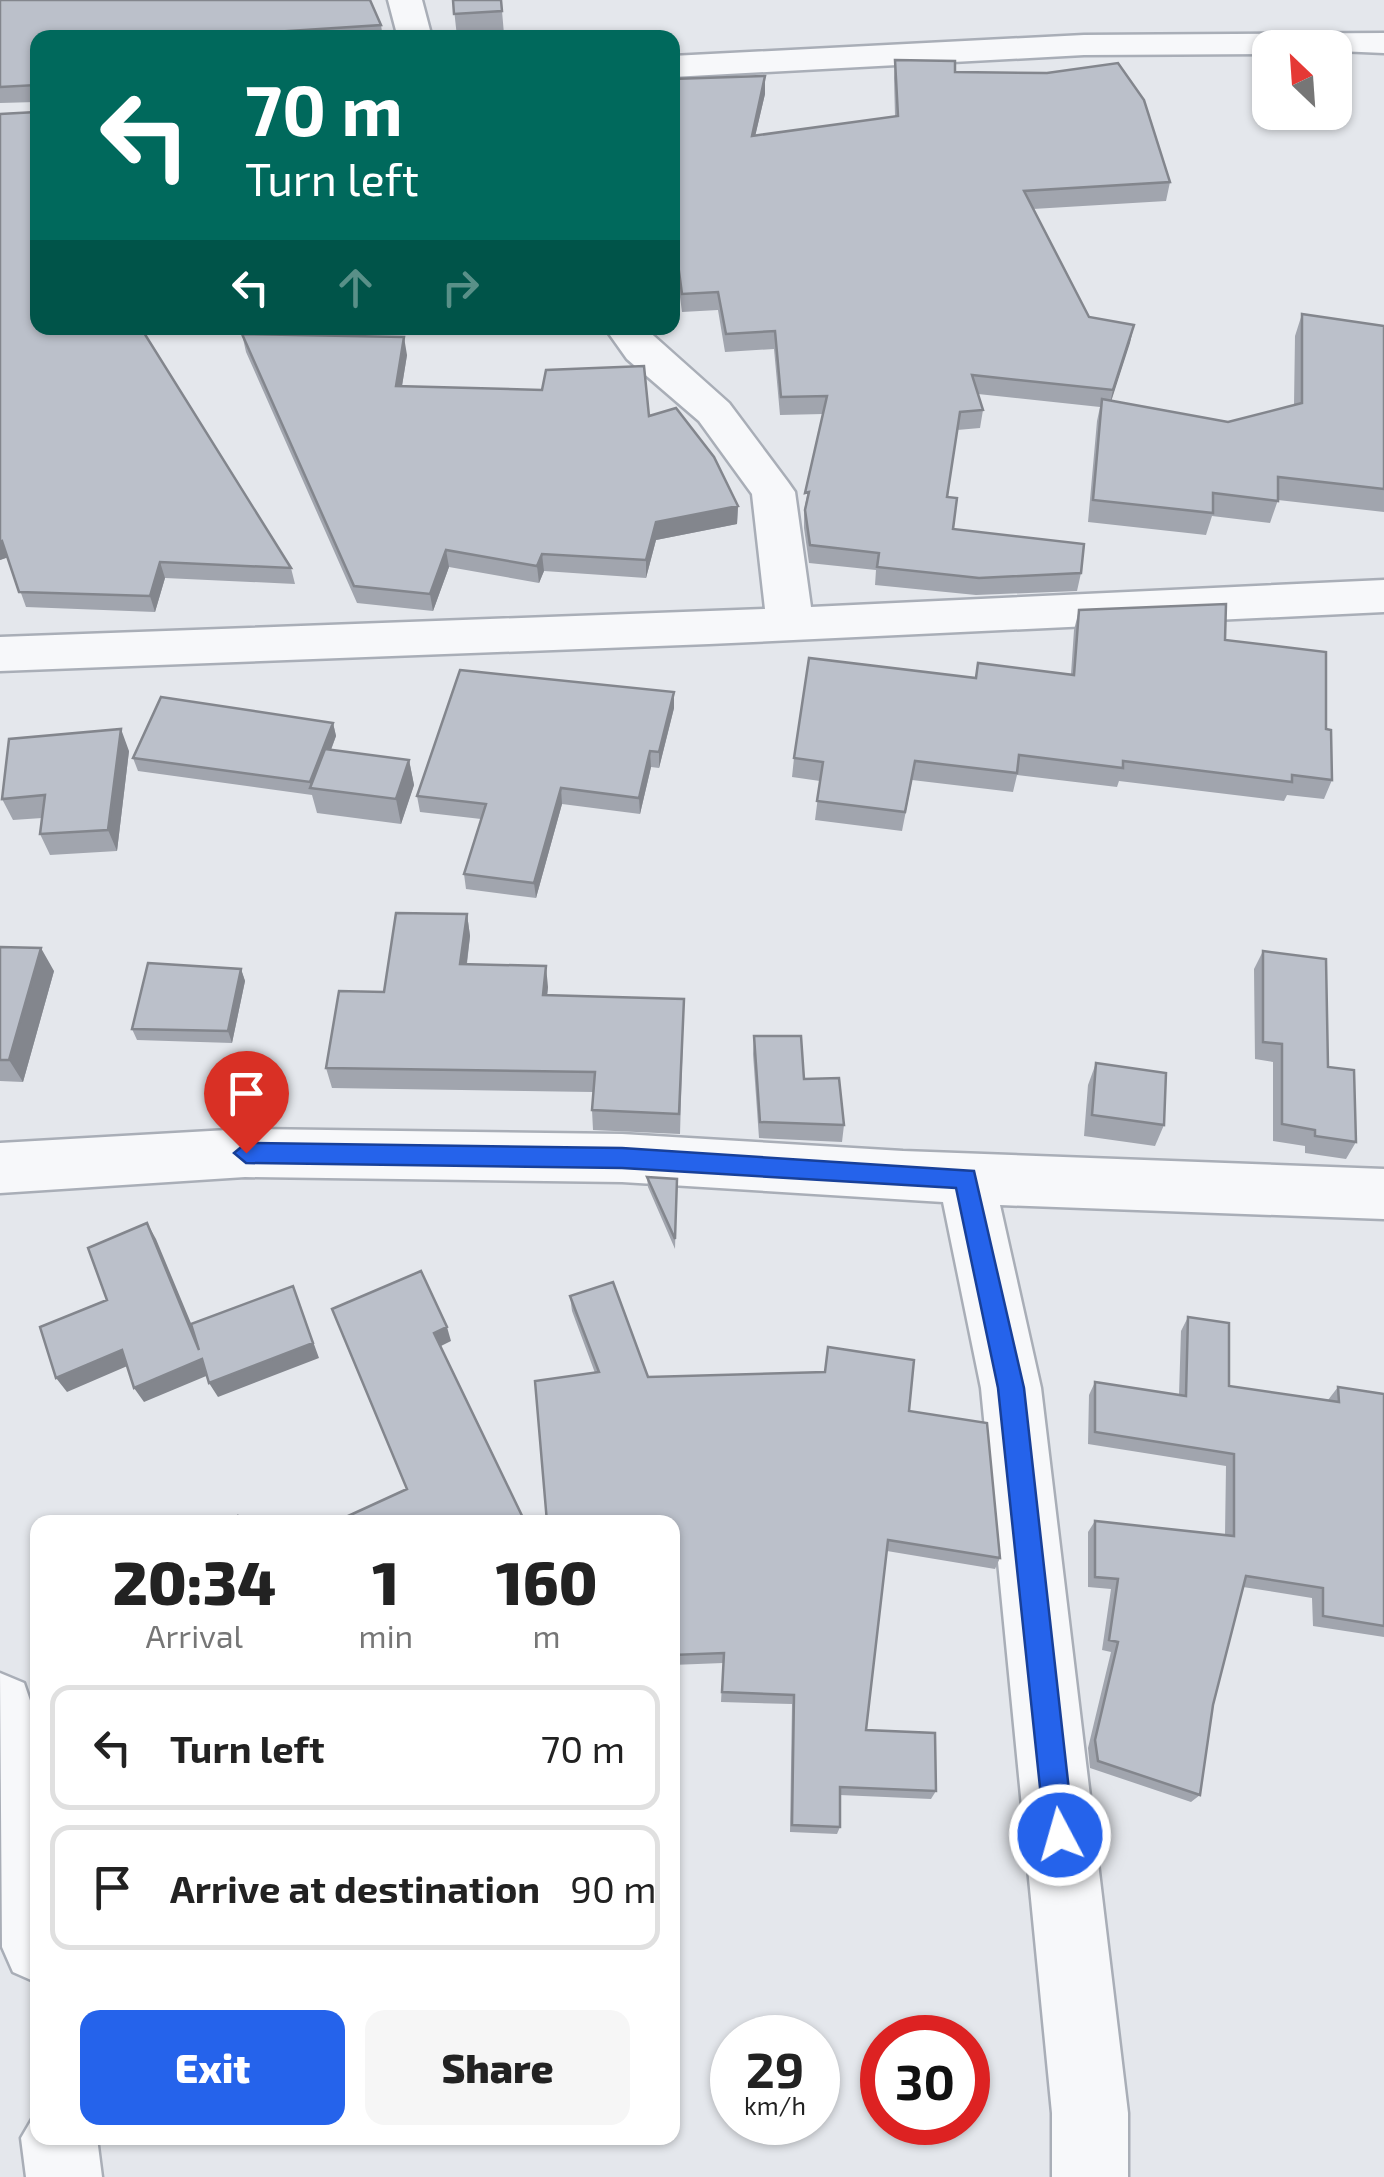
<!DOCTYPE html>
<html lang="en">
<head>
<meta charset="utf-8">
<style>
	body { margin:0; font-family:"Exo 2",sans-serif; background:#f6f6f6; color:#222; height:100vh; display:flex; flex-direction:column; font-size:38px; white-space:nowrap }
	* { box-sizing:border-box; margin:0 }
	p { font-size:32px; color:#767676 }
	.icon { flex:none; width:55px; height:55px; fill:none; stroke:currentColor; stroke-width:2; stroke-linecap:round; stroke-linejoin:round }
	.map { position:relative; flex:1; overflow:hidden }
	.drawer { position:absolute; left:30px; top:1515px; width:650px; height:630px; display:flex; flex-direction:column; background:#fff; border-radius:20px; box-shadow:0 2px 8px #0004 }
	.drawer>* { flex:none }
	.hud { position:absolute; left:30px; top:30px; width:650px; height:305px; border-radius:20px; box-shadow:0 2px 8px #0004; background:#00695c; color:#fff; overflow:hidden }
	.needle { width:65px; rotate:335deg }
	.buttons { position:absolute; left:1252px; top:30px; display:grid; gap:20px }
	.buttons a { display:grid; place-items:center; width:100px; height:100px; border-radius:20px; background:#fff; box-shadow:0 2px 8px #0004; font-size:50px }
	.speed { position:absolute; left:710px; top:2015px; display:flex; gap:20px; font-size:50px; font-weight:700; text-align:center }
	.speed>* { display:grid; place-content:center; width:130px; height:130px; border-radius:50%; background:#fff; box-shadow:0 2px 8px #0004; line-height:1 }
	.speed small { font-size:25px; font-weight:400 }
	.speed .limit { border:15px solid #d22; background:#fff; color:#111 }
	.pin { position:absolute; display:grid; place-items:center; width:85px; height:85px; color:#fff; margin:-102px -42px; border-radius:50% 50% 50% 0; rotate:-45deg; box-shadow:0 0 10px #0007 }
	.pin .icon { rotate:45deg }
	.me { position:absolute; width:110px; margin:-55px; rotate:354deg; stroke-linejoin:round; filter:drop-shadow(0 0 8px #0008) }
	.turn { display:flex; align-items:center; gap:35px; height:210px; padding:0 50px; font-size:45px }
	.turn .icon { width:130px; height:130px; stroke-width:2.5 }
	.turn b { display:block; font-size:70px; line-height:85px }
	.lanes { display:flex; align-items:center; height:95px; padding:0 50px; background:#0003; justify-content:center; gap:50px; direction:ltr }
	.lanes .off { opacity:.35 }
	.eta { display:flex; justify-content:space-evenly; align-items:center; height:170px; text-align:center }
	.eta b { font-size:60px; font-weight:800; line-height:70px }
	.cta { display:flex; gap:20px; margin-top:auto; padding:20px 50px }
	.cta a { flex:1; height:115px; border-radius:20px; background:#2563eb; color:#fff; font-size:40px; font-weight:800; line-height:115px; text-align:center }
	.cta a+a { background:#f6f6f6; color:#222 }
	ul { padding:0; list-style:none }
	li { display:flex; align-items:center; gap:30px; height:125px; margin:0 20px 15px; padding:0 30px; border:5px solid #e0e0e0; border-radius:20px }
	li div { flex:1 }
	li b { display:block; font-size:38px }
	li em { font-style:normal }
	.map>svg:first-child { display:block }
</style>
</head>
<body>
<div class="map">
<svg width="1384" height="2177" viewBox="0 0 1384 2177">
	<rect width="100%" height="100%" fill="#e4e7ec"/>
	<g fill="none" stroke-linecap="round" stroke-linejoin="round">
		<defs>
			<path id="minor" d="M 388,0 L 422,0 L 432,38 L 398,38 Z
				M 1384,33 L 1384,53 L 1270,48 L 1270,54 L 1084,55 L 672,77 L 672,56 L 1084,35 Z
				M 605,328 L 645,328 L 729,403 L 788,482 L 795,492 L 811,607 L 1384,580 L 1384,612 L 709,644 L 0,671 L 0,637 L 765,609 L 752,494 L 699,421 L 627,359 Z
				M 245,1129 L 622,1134 L 903,1151 L 1384,1169 L 1384,1219 L 1000,1205 L 1041,1388 L 1128,2113 L 1128,2177 L 1052,2177 L 1052,2113 L 981,1388 L 943,1202 L 622,1182 L 245,1177 L 0,1193 L 0,1143 Z
				M 0,1673 L 24,1683 L 38,1724 L 38,1983 L 13,1972 L 2,1947 Z
				M 38,2109 L 38,2138 L 97,2138 L 102,2177 L 26,2177 L 21,2138 Z"/>
		</defs>
		<use href="#minor" stroke="#a9aeb7" stroke-width="5"/>
		<use href="#minor" fill="#f7f8fa" fill-rule="evenodd"/>
	</g>
	<path fill="#a1a5ae" d="M 0,0 L 381,25 L 383,38 L 38,38 L 38,328 L 291,568 L 295,584 L 165,578 L 155,612 L 26,607 L 8,557 L 0,560 L 0,114 L 36,112 L 36,102 L 0,103 Z
		M 453,0 L 502,11 L 504,34 L 457,37 Z
		M 895,60 L 955,72 L 1170,182 L 1166,201 L 1033,209 L 1089,317 L 1134,325 L 1111,401 L 1228,422 L 1294,405 L 1295,336 L 1302,314 L 1384,326 L 1384,512 L 1278,500 L 1270,523 L 1212,516 L 1206,535 L 1088,522 L 1097,421 L 1100,407 L 978,394 L 983,410 L 980,428 L 957,430 L 947,497 L 953,529 L 1081,573 L 1077,591 L 976,595 L 875,585 L 876,570 L 809,563 L 804,528 L 804,511 L 823,414 L 780,415 L 774,349 L 725,352 L 718,310 L 682,312 L 676,267 L 672,267 L 672,79 L 765,76 L 765,94 L 755,136 L 895,116 L 894,78 Z
		M 242,334 L 407,355 L 402,386 L 649,416 L 738,506 L 737,524 L 656,540 L 646,578 L 544,571 L 539,583 L 449,567 L 433,611 L 357,603 L 246,352 Z
		M 1079,610 L 1225,640 L 1326,729 L 1332,780 L 1324,799 L 1287,795 L 1284,801 L 1119,781 L 1117,787 L 1017,775 L 1013,792 L 912,780 L 902,831 L 815,820 L 820,781 L 792,777 L 794,758 L 975,678 L 978,663 L 1071,674 L 1074,630 Z
		M 674,692 L 674,708 L 659,768 L 651,767 L 640,814 L 562,804 L 536,898 L 466,889 L 464,874 L 481,819 L 420,812 L 417,796 Z
		M 333,723 L 336,736 L 331,750 L 409,760 L 414,785 L 401,824 L 317,813 L 312,795 L 138,771 L 133,758 Z
		M 129,751 L 117,851 L 50,855 L 40,834 L 42,818 L 13,820 L 2,799 Z
		M 467,914 L 470,936 L 467,964 L 548,987 L 547,995 L 684,999 L 680,1134 L 593,1130 L 592,1110 L 593,1092 L 332,1088 L 326,1068 L 384,992 Z
		M 0,947 L 54,971 L 23,1082 L 0,1081 Z
		M 1263,951 L 1328,1067 L 1356,1142 L 1346,1159 L 1305,1153 L 1305,1146 L 1273,1141 L 1273,1062 L 1255,1059 L 1254,969 Z
		M 241,969 L 245,981 L 232,1043 L 137,1040 L 132,1029 Z
		M 754,1036 L 804,1079 L 844,1125 L 842,1142 L 759,1138 L 753,1054 Z
		M 1096,1063 L 1164,1125 L 1155,1146 L 1084,1136 L 1088,1085 Z
		M 647,1177 L 677,1179 L 675,1249 L 648,1187 Z
		M 570,1296 L 648,1377 L 909,1411 L 1000,1558 L 995,1569 L 887,1551 L 866,1730 L 936,1791 L 931,1799 L 840,1795 L 840,1827 L 837,1834 L 790,1832 L 792,1704 L 721,1702 L 723,1663 L 672,1665 L 672,1522 L 595,1373 L 572,1311 Z
		M 1188,1317 L 1229,1386 L 1328,1400 L 1338,1387 L 1384,1394 L 1384,1637 L 1313,1626 L 1312,1598 L 1243,1587 L 1213,1705 L 1200,1795 L 1191,1802 L 1090,1768 L 1088,1748 L 1111,1652 L 1102,1650 L 1111,1589 L 1088,1587 L 1088,1532 L 1095,1521 L 1225,1535 L 1226,1466 L 1088,1444 L 1089,1395 L 1095,1382 L 1179,1395 L 1181,1331 Z"/>
	<path fill="#83868d" d="M 765,76 L 765,94 L 751,154 L 752,136 Z
		M 1134,325 L 1130,343 L 1109,408 L 1113,390 Z
		M 404,337 L 407,355 L 399,404 L 396,386 Z
		M 738,506 L 737,524 L 656,540 L 646,578 L 646,560 L 656,522 Z
		M 2,541 L 9,557 L 0,560 L 0,542 Z
		M 446,550 L 449,567 L 433,611 L 430,594 Z
		M 542,554 L 544,571 L 539,583 L 537,566 Z
		M 160,562 L 165,578 L 155,612 L 150,596 Z
		M 674,692 L 674,708 L 659,768 L 659,752 Z
		M 333,723 L 336,736 L 316,789 L 312,789 L 310,782 Z
		M 121,729 L 129,751 L 117,851 L 108,830 Z
		M 650,751 L 651,767 L 640,814 L 639,798 Z
		M 409,760 L 414,785 L 401,824 L 396,799 Z
		M 561,788 L 562,804 L 536,898 L 534,883 Z
		M 467,914 L 470,936 L 464,985 L 460,964 Z
		M 41,948 L 54,971 L 23,1082 L 9,1060 Z
		M 546,966 L 548,987 L 545,1016 L 543,995 Z
		M 241,969 L 245,981 L 232,1043 L 228,1031 Z
		M 147,1223 L 156,1239 L 208,1364 L 199,1350 Z
		M 293,1286 L 319,1358 L 218,1397 L 209,1383 Z
		M 447,1327 L 451,1341 L 439,1347 L 434,1333 Z
		M 122,1350 L 132,1364 L 67,1392 L 56,1378 Z
		M 202,1359 L 211,1374 L 144,1402 L 134,1388 Z"/>
	<path fill="#bbc0ca" stroke="#83868d" stroke-width="2.5" d="M 0,0 L 370,0 L 381,25 L 242,34 L 242,38 L 38,38 L 38,328 L 141,328 L 291,568 L 160,562 L 150,596 L 19,592 L 2,541 L 0,542 L 0,114 L 36,112 L 36,85 L 0,87 Z
		M 453,0 L 501,0 L 502,11 L 454,14 Z
		M 895,60 L 955,61 L 955,72 L 1047,73 L 1118,63 L 1144,100 L 1170,182 L 1024,191 L 1089,317 L 1134,325 L 1113,390 L 972,375 L 983,410 L 960,412 L 947,497 L 957,498 L 953,529 L 1084,544 L 1081,573 L 979,578 L 877,567 L 879,553 L 810,545 L 805,510 L 809,492 L 805,493 L 827,396 L 781,397 L 775,331 L 726,334 L 718,292 L 682,294 L 676,249 L 672,249 L 672,79 L 765,76 L 752,136 L 898,116 Z
		M 1302,314 L 1384,326 L 1384,489 L 1278,477 L 1278,501 L 1213,493 L 1213,513 L 1093,500 L 1102,399 L 1228,422 L 1302,403 Z
		M 242,334 L 404,337 L 396,386 L 542,390 L 546,370 L 644,366 L 649,416 L 676,408 L 714,457 L 738,506 L 656,522 L 646,560 L 542,554 L 537,566 L 446,550 L 430,594 L 354,586 Z
		M 1226,604 L 1225,640 L 1326,652 L 1326,729 L 1331,730 L 1332,780 L 1292,775 L 1292,782 L 1123,761 L 1123,768 L 1019,755 L 1017,773 L 915,761 L 905,812 L 817,801 L 823,762 L 794,758 L 809,658 L 976,678 L 978,663 L 1074,675 L 1079,610 Z
		M 460,670 L 674,692 L 659,752 L 650,751 L 639,798 L 561,788 L 534,883 L 464,874 L 486,804 L 417,796 Z
		M 161,697 L 333,723 L 310,782 L 133,758 Z
		M 121,729 L 108,830 L 40,834 L 45,795 L 2,799 L 9,739 Z
		M 325,749 L 409,760 L 396,799 L 310,788 Z
		M 396,913 L 467,914 L 460,964 L 546,966 L 543,995 L 684,999 L 679,1114 L 592,1110 L 595,1072 L 326,1068 L 339,991 L 384,992 Z
		M 0,947 L 41,948 L 9,1060 L 0,1060 Z
		M 1263,951 L 1326,959 L 1328,1067 L 1354,1070 L 1356,1142 L 1315,1136 L 1315,1130 L 1282,1124 L 1282,1044 L 1263,1042 Z
		M 148,963 L 241,969 L 228,1031 L 132,1029 Z
		M 754,1036 L 801,1036 L 804,1079 L 839,1078 L 844,1125 L 760,1122 Z
		M 1096,1063 L 1166,1073 L 1164,1125 L 1092,1115 Z
		M 647,1177 L 677,1179 L 675,1239 Z
		M 147,1223 L 199,1350 L 191,1324 L 293,1286 L 313,1343 L 209,1383 L 202,1359 L 134,1388 L 122,1350 L 56,1378 L 40,1327 L 107,1300 L 88,1248 Z
		M 421,1271 L 447,1327 L 434,1333 L 525,1522 L 335,1522 L 407,1489 L 332,1309 Z
		M 613,1282 L 648,1377 L 825,1372 L 828,1347 L 914,1360 L 909,1411 L 987,1423 L 1000,1558 L 888,1540 L 866,1730 L 935,1733 L 936,1791 L 840,1787 L 840,1827 L 792,1825 L 794,1695 L 722,1692 L 724,1653 L 672,1655 L 672,1522 L 547,1522 L 535,1381 L 599,1372 L 570,1296 Z
		M 1188,1317 L 1229,1323 L 1229,1386 L 1339,1402 L 1338,1387 L 1384,1394 L 1384,1626 L 1323,1616 L 1323,1588 L 1246,1576 L 1213,1705 L 1200,1795 L 1098,1761 L 1095,1740 L 1118,1642 L 1109,1640 L 1118,1579 L 1095,1577 L 1095,1521 L 1234,1536 L 1234,1454 L 1095,1432 L 1095,1382 L 1186,1396 Z
		M 238,1516 L 271,1522 L 236,1522 Z"/>
	<path fill="#2563eb" stroke="#184099" stroke-width="2.5" d="M 246,1143 L 622,1148 L 974,1171 L 1024,1388 L 1074,1835 L 1070,1845 L 1060,1849 L 1050,1845 L 1045,1835 L 998,1388 L 956,1188 L 622,1168 L 246,1163 L 234,1153 Z"/>
</svg>
<div class="buttons">
<a><svg class="needle" viewBox="-14 -14 28 28"><path d="M0-13l5 13h-10z" fill="#e53935"/><path d="M0 13l5-13h-10z" fill="#767676"/></svg></a>
</div>
<div class="speed"><div>29<small>km/h</small></div><div class="limit">30</div></div>
<div class="pin" style="left:246px;top:1153px;background:#d93025"><svg class="icon" aria-label="arrive" viewBox="0 0 24 24"><path d="M6 21V4h12l-3 4 3 4H6"/></svg></div>
<svg class="me" style="left:1060px;top:1835px" viewBox="-20 -20 40 40"><circle r="17" fill="#2563eb" stroke="#fff" stroke-width="3"/><path d="M0-11L8 9 0 5-8 9z" fill="#fff"/></svg>
<div class="hud">
<div class="turn"><svg class="icon" aria-label="left" viewBox="0 0 24 24"><path d="M17 20v-9H6M10 6l-5 5 5 5"/></svg><div><b>70 m</b>Turn left</div></div>
<div class="lanes"><svg class="icon" aria-label="left" viewBox="0 0 24 24"><path d="M17 20v-9H6M10 6l-5 5 5 5"/></svg><svg class="icon off" aria-label="ahead" viewBox="0 0 24 24"><path d="M12 20V5M6 11l6-6 6 6"/></svg><svg class="icon off" aria-label="right" viewBox="0 0 24 24"><path d="M7 20v-9h11M14 6l5 5-5 5"/></svg></div>
</div>
<section class="drawer">
<div class="eta">
<div><b>20:34</b><p>Arrival</p></div>
<div><b>1</b><p>min</p></div>
<div><b>160</b><p>m</p></div>
</div>
<ul>
<li><svg class="icon" aria-label="left" viewBox="0 0 24 24"><path d="M17 20v-9H6M10 6l-5 5 5 5"/></svg><div><b>Turn left</b></div><em>70 m</em></li>
<li><svg class="icon" aria-label="arrive" viewBox="0 0 24 24"><path d="M6 21V4h12l-3 4 3 4H6"/></svg><div><b>Arrive at destination</b></div><em>90 m</em></li>
</ul>
<div class="cta"><a>Exit</a><a>Share</a></div>
</section>
</div>
</body>
</html>
